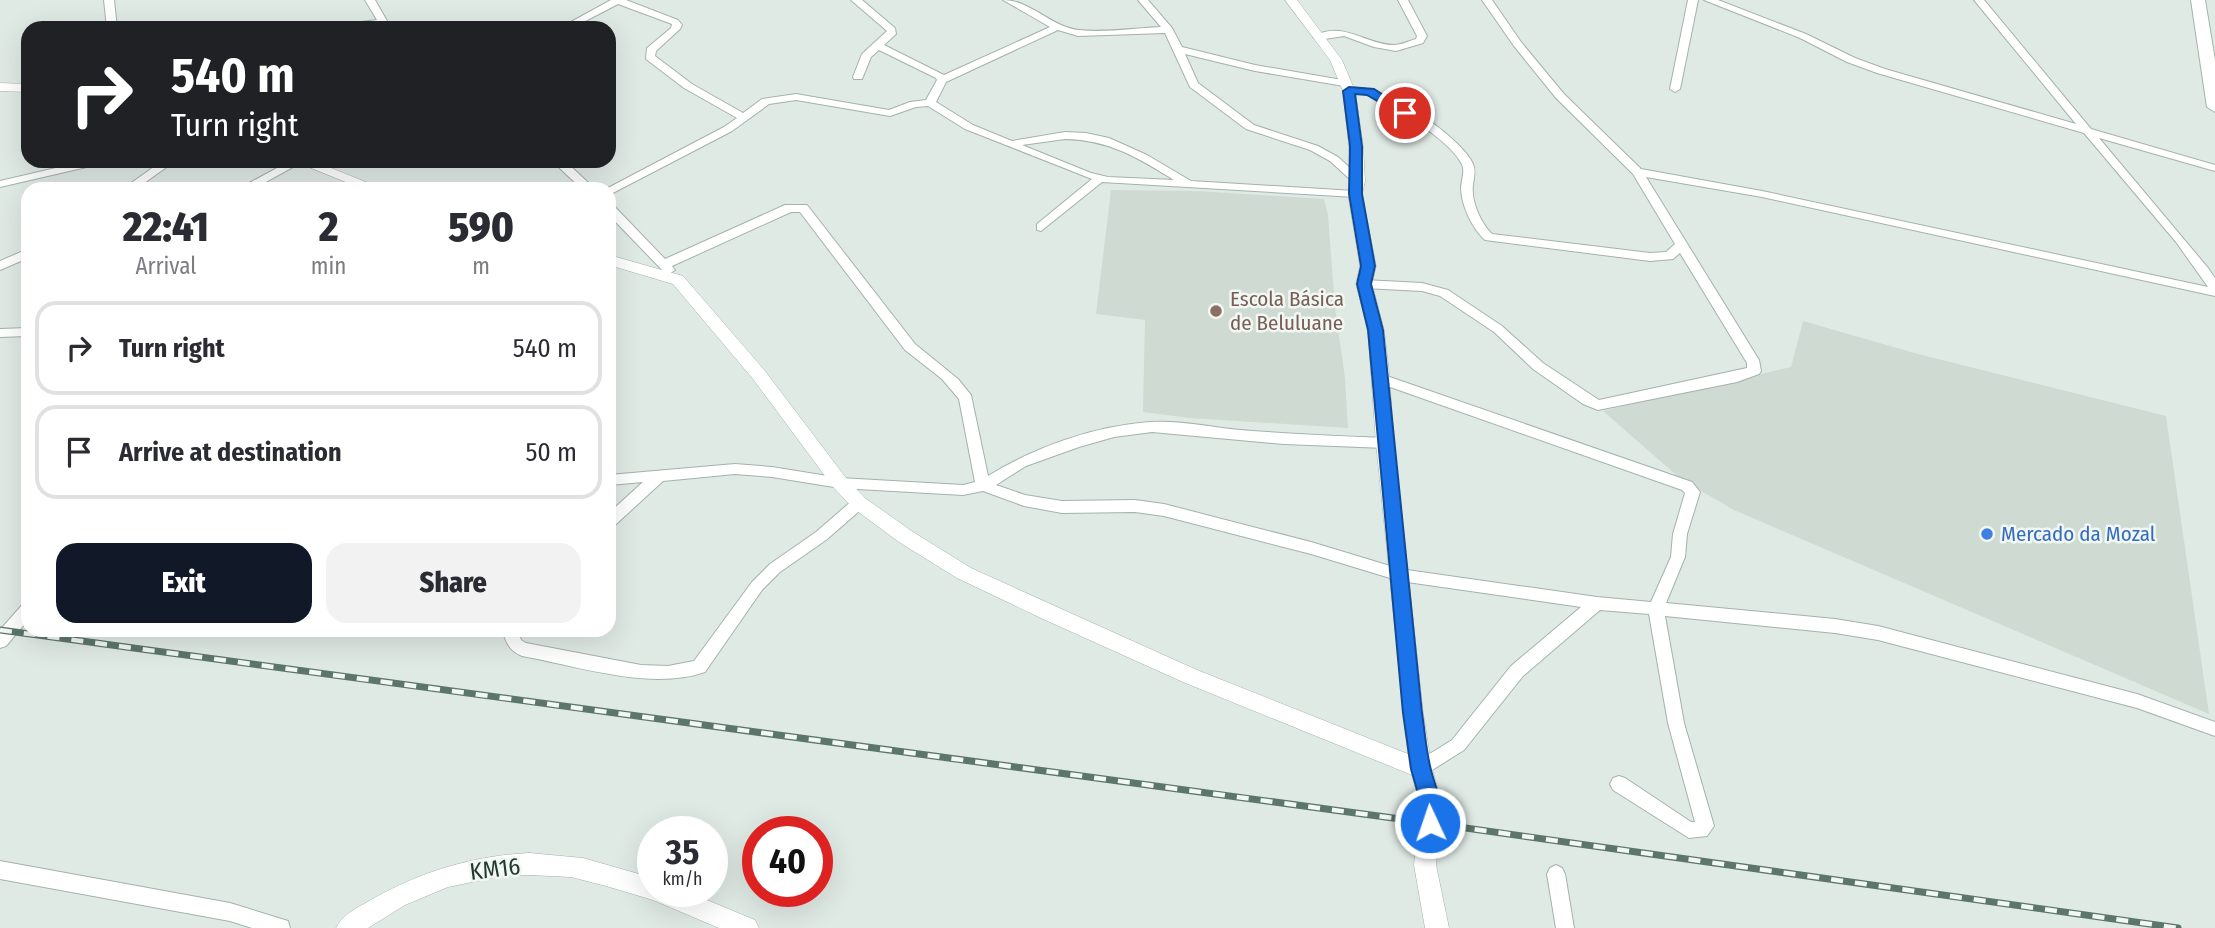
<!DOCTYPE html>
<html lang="en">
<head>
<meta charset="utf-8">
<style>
	body { margin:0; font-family:"Fira Sans Condensed",sans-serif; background:#f2f2f3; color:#2b2b33; height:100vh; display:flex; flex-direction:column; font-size:26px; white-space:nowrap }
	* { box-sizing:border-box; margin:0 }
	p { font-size:23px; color:#7c7c81 }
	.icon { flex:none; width:38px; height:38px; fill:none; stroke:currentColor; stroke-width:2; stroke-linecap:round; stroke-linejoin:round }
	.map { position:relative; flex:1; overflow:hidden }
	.side { position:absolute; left:21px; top:182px; width:595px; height:455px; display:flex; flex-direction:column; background:#fff; border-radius:21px; box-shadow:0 7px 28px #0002 }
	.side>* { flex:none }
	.top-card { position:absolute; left:21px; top:21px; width:595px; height:147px; border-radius:21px; box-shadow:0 7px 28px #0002; background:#202124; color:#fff; overflow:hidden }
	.speed { position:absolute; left:637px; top:816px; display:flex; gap:14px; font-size:35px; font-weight:700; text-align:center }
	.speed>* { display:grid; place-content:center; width:91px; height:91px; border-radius:50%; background:#fff; box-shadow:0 7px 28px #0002; line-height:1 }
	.speed small { font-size:18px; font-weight:400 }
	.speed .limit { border:10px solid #d22; background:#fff; color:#111 }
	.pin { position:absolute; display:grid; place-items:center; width:60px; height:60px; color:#fff; margin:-30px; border:4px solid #fff; border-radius:50%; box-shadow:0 2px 7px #0007 }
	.me { position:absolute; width:77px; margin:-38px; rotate:357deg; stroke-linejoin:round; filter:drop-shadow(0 0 5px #0008) }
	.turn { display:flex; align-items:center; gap:24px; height:147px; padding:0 35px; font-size:32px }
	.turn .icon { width:91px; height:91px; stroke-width:2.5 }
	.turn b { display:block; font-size:49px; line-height:60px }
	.eta { display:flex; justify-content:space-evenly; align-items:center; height:119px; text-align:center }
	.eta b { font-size:42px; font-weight:800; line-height:49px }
	.action { display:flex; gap:14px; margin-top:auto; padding:14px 35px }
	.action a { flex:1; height:80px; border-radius:21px; background:#111827; color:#fff; font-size:28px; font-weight:800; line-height:80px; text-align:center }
	.action a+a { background:#f2f2f3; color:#2b2b33 }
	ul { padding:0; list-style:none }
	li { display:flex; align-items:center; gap:21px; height:94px; margin:0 14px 10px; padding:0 21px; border:4px solid #e1e1e2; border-radius:21px }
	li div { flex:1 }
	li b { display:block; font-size:26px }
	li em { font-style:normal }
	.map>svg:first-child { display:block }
</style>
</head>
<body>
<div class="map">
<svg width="2215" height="928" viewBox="0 0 2215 928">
	<rect width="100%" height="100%" fill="#e0eae5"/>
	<path fill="#cfdad3" d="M 1111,190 L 1198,191 L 1324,199 L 1328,215 L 1335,307 L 1345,378 L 1348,428 L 1190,418 L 1143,412 L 1145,320 L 1096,314 Z
		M 1803,321 L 1918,354 L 2166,416 L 2209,714 L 1734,510 L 1682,480 L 1603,411 L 1791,367 Z"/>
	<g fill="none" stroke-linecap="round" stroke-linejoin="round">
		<defs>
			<path id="minor" d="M 104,0 L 114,0 L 117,28 L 107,28 Z
				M 365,0 L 375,0 L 391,28 L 381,28 L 380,25 L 332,28 L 337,25 L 377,20 Z
				M 611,0 L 626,0 L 678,20 L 682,25 L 680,29 L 656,51 L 655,56 L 692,84 L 743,113 L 762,99 L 796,94 L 889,110 L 910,102 L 926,100 L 937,80 L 936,78 L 879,50 L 871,57 L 862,79 L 854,79 L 853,77 L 862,54 L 887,31 L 851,0 L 862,0 L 895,28 L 896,34 L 884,45 L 944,75 L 1050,27 L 1003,0 C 1031,0 1051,27 1079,30 C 1105,33 1135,28 1161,27 L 1138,0 L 1148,0 L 1172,28 L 1182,47 L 1255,65 L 1348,81 L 1349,83 L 1344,86 L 1255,71 L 1185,54 L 1198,83 L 1254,125 L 1318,146 L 1338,157 L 1362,179 L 1362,183 L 1354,183 L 1330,161 L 1310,150 L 1246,129 L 1190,87 L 1165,33 L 1078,36 L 1058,30 L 946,82 L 936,102 L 973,125 L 1012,141 L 1065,132 L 1086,133 L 1109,138 L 1147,155 L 1191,181 L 1355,191 L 1361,194 L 1355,197 L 1102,182 L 1041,231 L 1037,230 L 1037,224 L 1092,179 L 965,129 L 928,106 L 916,107 L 890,116 L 796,100 L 769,104 L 732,131 L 609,195 L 609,189 L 606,189 L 724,127 L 737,118 L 684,88 L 646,59 L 647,48 L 671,28 L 672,24 L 618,4 L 572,28 L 560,28 ZM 1065,139 C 1109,140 1137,157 1174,180 L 1108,177 L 1091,173 L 1022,145 Z
				M 1398,0 L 1408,0 L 1427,36 L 1423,43 L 1396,51 L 1374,47 L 1344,36 L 1318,40 L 1313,37 C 1342,19 1366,45 1394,45 C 1401,45 1409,41 1416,39 L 1417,36 Z
				M 1482,0 L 1492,0 L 1521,42 L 1564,94 L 1641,169 L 1762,191 L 2208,287 L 2176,242 L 2084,133 L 1877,73 L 1847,62 L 1800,38 L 1704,0 L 1718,0 L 1806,34 L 1855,58 L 1885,69 L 2076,124 L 1974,0 L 1984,0 L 2091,129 L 2215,165 L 2215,171 L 2099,138 L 2208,268 L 2215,278 L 2215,296 L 1762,197 L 1646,177 L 1759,360 L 1761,371 L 1759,374 L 1737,382 L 1598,410 L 1583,404 L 1533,369 L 1494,332 L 1440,296 L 1422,291 L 1364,288 L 1358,284 L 1364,280 L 1422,283 L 1448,290 L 1502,326 L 1543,363 L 1599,400 L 1747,368 L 1747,363 L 1680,253 L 1673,259 L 1650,261 L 1485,240 C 1472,228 1461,205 1461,187 C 1462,177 1466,169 1460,161 C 1447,139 1393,105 1369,95 C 1360,92 1351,96 1344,91 C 1370,73 1462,137 1473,164 C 1476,171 1474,177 1473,185 C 1471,201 1480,222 1492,234 L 1650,253 L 1666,252 L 1675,244 L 1633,174 L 1556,98 L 1514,46 Z
				M 1688,0 L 1698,0 L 1680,89 L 1675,92 L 1670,89 Z
				M 86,161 L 106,161 L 104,163 L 0,187 L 0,181 Z
				M 162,161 L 175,161 L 136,189 L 123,189 Z
				M 290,161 L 304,161 L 253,189 L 238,189 Z
				M 552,161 L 565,161 L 595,189 L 582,189 Z
				M 609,204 L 613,205 L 665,259 L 785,205 L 807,205 L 915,344 L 958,379 L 971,395 L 988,476 C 1035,447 1094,426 1150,422 C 1179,420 1211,427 1240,430 C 1289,434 1337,436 1385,438 L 1392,443 L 1385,448 L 1284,444 L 1152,432 L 1114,437 L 1079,447 L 1026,466 L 996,485 L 1025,495 L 1062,501 L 1135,500 L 1164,504 L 1311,542 L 1400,569 L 1597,597 L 1651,602 L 1671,557 L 1673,534 L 1685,493 L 1682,490 L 1376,382 L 1374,379 L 1381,374 L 1692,482 L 1700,492 L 1687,534 L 1685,557 L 1666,603 L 1835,619 L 1878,626 L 2137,694 L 2215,722 L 2215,736 L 2137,708 L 1878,640 L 1835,633 L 1665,616 L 1684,723 L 1714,826 L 1707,836 L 1689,838 L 1613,790 L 1610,784 L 1613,778 L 1619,776 L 1625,778 L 1691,822 L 1695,822 L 1668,723 L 1649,614 L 1600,610 L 1523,676 L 1464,750 L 1421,777 L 1415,775 L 1413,769 L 1415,763 L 1452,740 L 1511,666 L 1581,607 L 1400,581 L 1311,554 L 1164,516 L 1135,512 L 1062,513 L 1024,506 L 983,491 L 963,495 L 840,488 L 772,477 L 735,474 L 663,481 L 614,526 L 609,528 L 609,513 L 643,482 L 609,485 L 609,475 L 735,464 L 772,467 L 840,478 L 963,485 L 975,482 L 959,399 L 942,379 L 905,350 L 800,212 L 791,212 L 672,266 L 675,270 L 669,274 L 665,273 L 609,215 Z
				M 28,249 L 28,258 L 0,270 L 0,261 Z
				M 28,328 L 28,336 L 0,337 L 0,329 Z
				M 859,497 L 864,499 L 866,503 L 864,507 L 826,540 L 780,572 L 762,590 L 705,672 C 651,691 577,666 522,656 C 510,651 507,644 503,633 L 505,630 L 521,630 L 519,634 L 521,640 L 526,643 L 641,665 L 668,666 L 694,661 L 752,582 L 770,564 L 816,532 L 854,499 Z
				M 28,603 L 28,620 L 6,646 L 0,648 L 0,630 L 23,604 Z
				M 0,861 L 230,903 L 288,921 L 290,928 L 252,928 L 230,921 L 0,879 Z
				M 1556,865 L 1562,868 L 1565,874 L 1574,928 L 1556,928 L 1547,874 L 1550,868 Z"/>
			<path id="tertiary" d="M 1285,0 L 1297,0 L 1342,60 L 1355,91 L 1363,146 L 1365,181 L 1362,194 L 1376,266 L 1372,284 L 1384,330 L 1389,373 L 1394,443 L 1423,713 L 1432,769 L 1442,804 L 1436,865 L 1449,928 L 1425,928 L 1414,865 L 1420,804 L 1412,775 L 1183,682 L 1043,619 L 957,578 L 899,542 L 853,508 L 834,488 L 753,379 L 673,284 L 609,265 L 609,255 L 683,276 L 765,371 L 846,478 L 865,498 L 913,532 L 971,568 L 1057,607 L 1197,670 L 1408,754 L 1376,443 L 1368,330 L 1356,284 L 1360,266 L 1348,194 L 1351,181 L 1349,146 L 1343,91 L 1330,60 Z
				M 0,83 L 28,84 L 28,92 L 0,91 Z
				M 294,161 L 314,161 L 383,189 L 363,189 Z
				M 529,853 L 583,858 L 653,878 L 653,891 L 685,891 L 755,920 L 759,928 L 719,928 L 653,900 L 606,886 L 571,877 L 529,875 L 501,876 L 448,887 L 405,905 L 368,928 L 336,928 C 342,915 357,908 369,901 C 420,872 471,856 529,853 Z"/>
			<path id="secondary" d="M 2191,0 L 2205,0 L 2215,60 L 2215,112 L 2207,107 Z"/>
		</defs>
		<use href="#minor" stroke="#a3b2ab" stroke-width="2"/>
		<use href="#tertiary" stroke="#a3b2ab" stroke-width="1"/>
		<use href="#secondary" stroke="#a0b6ab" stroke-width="2"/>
		<use href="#minor" fill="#fff" fill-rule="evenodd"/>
		<use href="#tertiary" fill="#fff" fill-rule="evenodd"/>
		<use href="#secondary" fill="#fff" fill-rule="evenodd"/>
		<defs>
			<path id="rail" d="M 0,630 L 1430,823 L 2178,928"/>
		</defs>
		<use href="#rail" stroke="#5c766b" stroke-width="7"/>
		<use href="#rail" stroke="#f1f7f3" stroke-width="4.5" stroke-dasharray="12" stroke-linecap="butt"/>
	</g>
	<path fill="#1a73e8" stroke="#114b97" stroke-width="2" d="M 1349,87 L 1374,89 L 1411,113 L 1401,115 L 1367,95 L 1355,94 L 1362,146 L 1362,194 L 1375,266 L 1371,284 L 1383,330 L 1422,713 C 1425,732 1426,751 1431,770 C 1436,790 1446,808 1437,830 L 1430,832 L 1423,830 L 1420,823 L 1421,804 L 1411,769 L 1403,713 L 1368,330 L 1357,284 L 1361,266 L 1349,194 L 1350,146 L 1343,91 Z"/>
	<circle fill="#8d6e63" stroke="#f1f7f3" stroke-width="2.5" cx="1216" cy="311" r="7"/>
	<circle fill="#3f7fe0" stroke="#f1f7f3" stroke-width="2.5" cx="1987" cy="534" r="7"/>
	<g text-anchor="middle" stroke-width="5" stroke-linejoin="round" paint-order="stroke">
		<g font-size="21" fill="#785e54" stroke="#f1f7f3" text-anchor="start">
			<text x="1230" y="306">Escola Básica<tspan x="1230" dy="24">de Beluluane</tspan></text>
		</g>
		<g font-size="21" fill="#366cbe" stroke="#f1f7f3" text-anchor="start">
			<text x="2001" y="541">Mercado da Mozal</text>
		</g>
		<g font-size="24" fill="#223a30" stroke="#f1f7f3">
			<text transform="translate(495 869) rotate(-7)" y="8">KM16</text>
		</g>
	</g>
</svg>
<div class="speed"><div>35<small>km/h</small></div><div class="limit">40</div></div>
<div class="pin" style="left:1405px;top:113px;background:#d93025"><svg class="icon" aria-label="arrive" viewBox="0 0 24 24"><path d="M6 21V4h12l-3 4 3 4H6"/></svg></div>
<svg class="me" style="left:1430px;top:823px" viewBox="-20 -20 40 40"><circle r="17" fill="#1a73e8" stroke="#fff" stroke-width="3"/><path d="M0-11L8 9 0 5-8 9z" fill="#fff"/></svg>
<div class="top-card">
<div class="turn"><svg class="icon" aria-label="right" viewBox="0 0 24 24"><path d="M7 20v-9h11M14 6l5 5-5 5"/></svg><div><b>540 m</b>Turn right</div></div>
</div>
<section class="side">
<div class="eta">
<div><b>22:41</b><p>Arrival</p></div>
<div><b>2</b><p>min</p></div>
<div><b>590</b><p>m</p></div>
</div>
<ul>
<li><svg class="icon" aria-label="right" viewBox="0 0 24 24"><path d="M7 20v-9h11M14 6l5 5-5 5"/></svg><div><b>Turn right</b></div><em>540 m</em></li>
<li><svg class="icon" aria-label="arrive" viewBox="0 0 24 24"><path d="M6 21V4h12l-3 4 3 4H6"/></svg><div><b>Arrive at destination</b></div><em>50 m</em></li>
</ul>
<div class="action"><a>Exit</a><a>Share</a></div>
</section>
</div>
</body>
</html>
